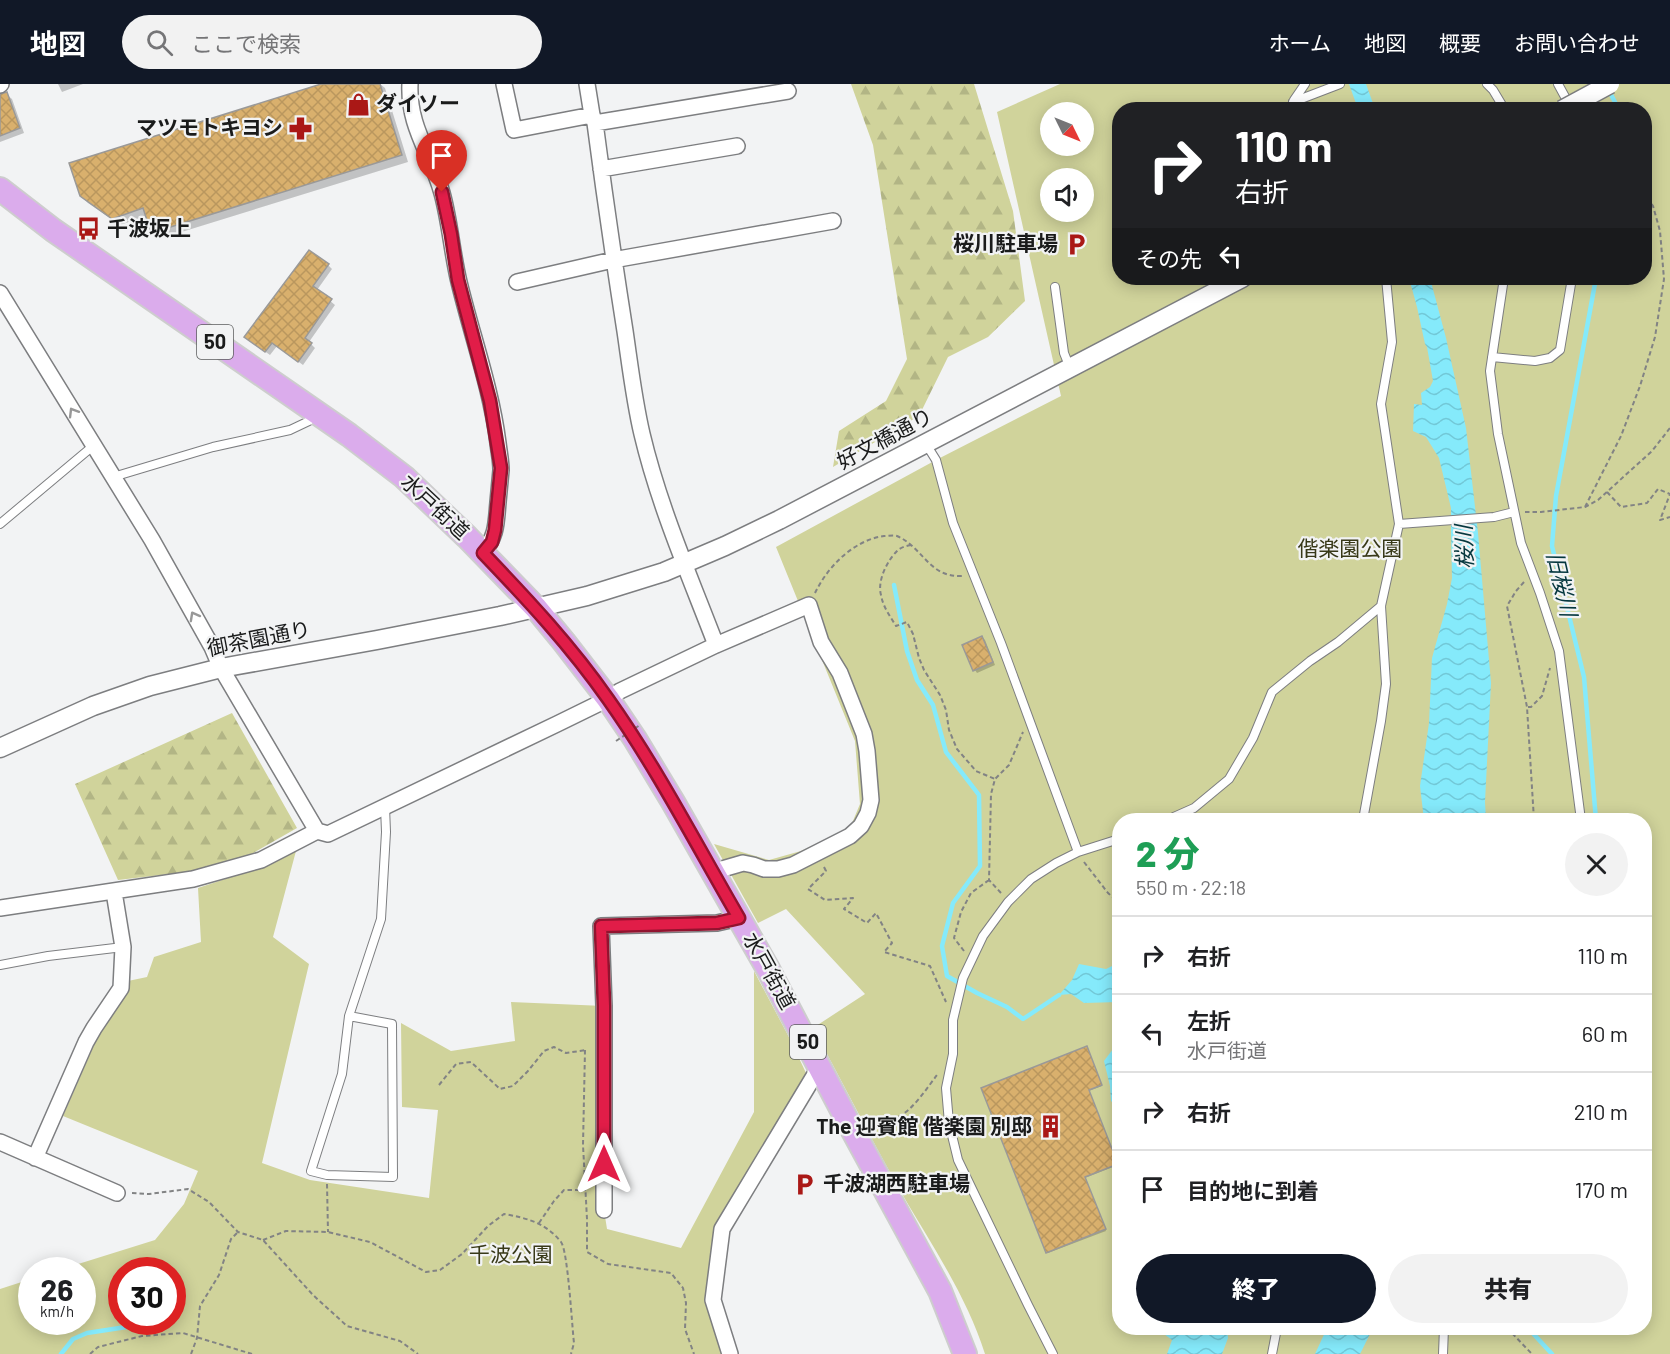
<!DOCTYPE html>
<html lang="ja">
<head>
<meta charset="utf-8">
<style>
	body { margin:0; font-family:Barlow,"Noto Sans JP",sans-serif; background:#f2f2f2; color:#202124; height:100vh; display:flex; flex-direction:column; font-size:22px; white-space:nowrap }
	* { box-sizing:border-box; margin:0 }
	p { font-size:20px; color:#757577 }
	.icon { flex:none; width:33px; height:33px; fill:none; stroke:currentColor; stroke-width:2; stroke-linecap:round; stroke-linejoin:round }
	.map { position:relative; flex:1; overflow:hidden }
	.sheet { position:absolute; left:1112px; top:729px; width:540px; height:522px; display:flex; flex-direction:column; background:#fff; border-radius:24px; box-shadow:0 3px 15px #0003 }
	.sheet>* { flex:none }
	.banner { position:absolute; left:1112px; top:18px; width:540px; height:183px; border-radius:24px; box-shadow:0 3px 15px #0003; background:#202124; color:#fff; overflow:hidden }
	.needle { width:39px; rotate:133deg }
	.tools { position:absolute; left:1040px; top:18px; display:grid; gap:12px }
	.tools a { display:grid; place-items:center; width:54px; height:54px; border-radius:50%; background:#fff; box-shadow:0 3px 15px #0003; font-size:30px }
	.speed { position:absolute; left:18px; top:1173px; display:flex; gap:12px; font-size:30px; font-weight:700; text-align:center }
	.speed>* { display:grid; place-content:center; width:78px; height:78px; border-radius:50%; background:#fff; box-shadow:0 3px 15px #0003; line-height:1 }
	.speed small { font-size:15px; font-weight:400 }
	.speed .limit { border:9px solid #d22; background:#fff; color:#111 }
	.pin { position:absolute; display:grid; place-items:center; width:51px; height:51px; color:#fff; margin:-62px -26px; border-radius:50% 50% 50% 0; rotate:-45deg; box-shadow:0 0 6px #0007 }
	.pin .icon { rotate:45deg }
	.me { position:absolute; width:66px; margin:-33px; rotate:0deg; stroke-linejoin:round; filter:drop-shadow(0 0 4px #0008) }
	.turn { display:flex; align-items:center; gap:21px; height:126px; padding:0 24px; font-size:27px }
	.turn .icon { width:78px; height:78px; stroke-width:2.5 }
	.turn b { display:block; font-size:42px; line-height:51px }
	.then { display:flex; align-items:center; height:57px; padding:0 24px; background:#0003; gap:12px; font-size:22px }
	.round { display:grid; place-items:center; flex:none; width:63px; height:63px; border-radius:32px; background:#f2f2f2 }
	.head { display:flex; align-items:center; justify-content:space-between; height:102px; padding:0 24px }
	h1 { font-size:36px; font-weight:800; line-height:45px; color:#1e9e55 }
	.cta { display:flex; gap:12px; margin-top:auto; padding:12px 24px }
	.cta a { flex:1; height:69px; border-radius:36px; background:#111827; color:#fff; font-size:24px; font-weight:800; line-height:69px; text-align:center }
	.cta a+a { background:#f2f2f2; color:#202124 }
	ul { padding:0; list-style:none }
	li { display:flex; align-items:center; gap:18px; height:78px; padding:0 24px; border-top:2px solid #e0e0e0 }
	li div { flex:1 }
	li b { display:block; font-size:22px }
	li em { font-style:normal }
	header { display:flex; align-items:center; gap:36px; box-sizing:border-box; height:84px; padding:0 30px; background:#111827; color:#fff }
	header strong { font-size:28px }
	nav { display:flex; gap:33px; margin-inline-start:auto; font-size:21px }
	.search { width:420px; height:54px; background:#f2f2f2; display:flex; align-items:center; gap:15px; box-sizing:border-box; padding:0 21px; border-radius:33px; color:#757577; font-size:22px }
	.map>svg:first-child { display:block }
</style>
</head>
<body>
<header>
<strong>地図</strong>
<div class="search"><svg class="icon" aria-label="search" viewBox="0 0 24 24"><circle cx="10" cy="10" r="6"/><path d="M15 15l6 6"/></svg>ここで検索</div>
<nav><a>ホーム</a><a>地図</a><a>概要</a><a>お問い合わせ</a></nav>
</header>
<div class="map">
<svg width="1670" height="1270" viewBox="0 0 1670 1270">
	<defs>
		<pattern id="forest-firs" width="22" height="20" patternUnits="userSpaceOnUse" patternTransform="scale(1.5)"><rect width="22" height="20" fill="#d0d39b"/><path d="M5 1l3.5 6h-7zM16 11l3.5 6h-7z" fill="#b2b585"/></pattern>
		<pattern id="water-waves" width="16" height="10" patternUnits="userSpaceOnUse" patternTransform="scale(1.5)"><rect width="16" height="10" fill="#85eafb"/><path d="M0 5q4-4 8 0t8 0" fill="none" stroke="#72c8d7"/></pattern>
		<pattern id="building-cross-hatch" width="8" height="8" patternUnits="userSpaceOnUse" patternTransform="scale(1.5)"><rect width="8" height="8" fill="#d9b06d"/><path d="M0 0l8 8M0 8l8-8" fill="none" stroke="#ba975e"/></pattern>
	</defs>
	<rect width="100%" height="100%" fill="#f2f3f4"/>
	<path fill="url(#forest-firs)" d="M 851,0 L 974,0 L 1013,127 L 1025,217 L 988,253 L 948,273 L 919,332 L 833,383 L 839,347 L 886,317 L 907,275 L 873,61 Z
		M 232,629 L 297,744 L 248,772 L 187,788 L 118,796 L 75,700 Z"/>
	<path fill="#d0d39b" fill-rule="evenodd" d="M 1060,0 L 1670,0 L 1670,1270 L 985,1270 C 966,1210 929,1157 898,1103 C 869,1051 842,997 813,944 L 865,910 L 786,825 L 758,839 L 714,760 L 769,776 L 801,767 L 850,744 L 860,720 L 855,657 L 776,463 L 936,376 L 1061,312 L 997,28 ZM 1119,26 L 1644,26 L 1644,194 L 1119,194 ZM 1050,28 L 1083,28 L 1083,62 L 1050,62 ZM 1050,94 L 1083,94 L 1083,128 L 1050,128 ZM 1119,736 L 1644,736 L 1644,1244 L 1119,1244 Z
		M 296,767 L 273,853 L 309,880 L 262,1079 L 310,1096 L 429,1114 L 438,1026 L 402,1023 L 401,939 L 451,967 L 515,957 L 511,918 L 604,922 L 604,1126 L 607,1145 L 681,1164 L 754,1028 L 754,887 L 790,955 L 806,989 L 747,1103 L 722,1145 L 713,1216 L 730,1270 L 0,1270 L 0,1205 L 31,1195 L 32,1238 L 82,1238 L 82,1186 L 59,1186 L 155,1156 L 184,1120 L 198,1087 L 63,1032 L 97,954 L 128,897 L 147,893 L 154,873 L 201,858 L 198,804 L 261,783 ZM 122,1186 L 172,1186 L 172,1238 L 122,1238 Z"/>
	<path fill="url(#water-waves)" d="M 1349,0 L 1366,0 L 1375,25 L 1358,25 Z
		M 1409,194 L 1430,194 L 1446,254 L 1466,344 L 1478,449 L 1491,599 L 1485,718 L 1486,736 L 1424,736 L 1420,702 L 1429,639 L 1432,574 L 1447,520 L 1452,494 L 1451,449 L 1451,424 L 1439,374 L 1426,353 L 1413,347 L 1414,320 L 1422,321 L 1421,309 L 1430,303 L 1433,297 L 1427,263 L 1425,260 L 1417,223 Z
		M 1079,880 L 1106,885 L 1116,880 L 1119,887 L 1119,918 L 1084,919 L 1071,910 L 1059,911 L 1072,896 Z
		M 1119,957 L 1119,1025 L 1111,1017 L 1110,1002 L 1104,977 Z
		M 1156,1244 L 1227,1244 L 1228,1254 L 1222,1270 L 1167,1270 L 1172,1256 Z
		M 1327,1244 L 1373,1244 L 1360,1270 L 1315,1270 Z"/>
	<path fill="#0003" d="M 58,0 L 83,0 L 62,8 Z
		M 326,0 L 380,0 L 385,4 L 408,78 L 159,155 L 152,149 L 147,132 L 120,141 L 88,119 L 81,112 Z
		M 7,11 L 12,15 L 24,49 L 0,58 L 0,13 Z
		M 328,181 L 332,185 L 317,206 L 335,221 L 309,258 L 315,264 L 303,281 L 277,262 L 270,271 L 250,257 Z
		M 982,553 L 985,556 L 995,581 L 977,589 L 975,586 Z
		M 1087,965 L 1102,1002 L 1089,1007 L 1118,1081 L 1085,1094 L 1106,1147 L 1048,1169 L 1047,1168 Z"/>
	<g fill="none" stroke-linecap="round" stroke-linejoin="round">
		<path stroke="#85eafb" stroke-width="4.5" d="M 1608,5 L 1616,20 L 1616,26
			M 1596,194 L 1556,412 L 1552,462 L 1584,593 L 1596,736
			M 894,501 L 907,567 L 917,596 L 933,621 L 946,668 L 979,711 L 980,782 L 953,819 L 942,862 L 947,892 L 977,909 L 1007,923 L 1023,935 L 1059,911
			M 1528,1244 L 1552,1270
			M 61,1270 L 73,1255 L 87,1249 L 146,1240"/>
	</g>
	<path fill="url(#building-cross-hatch)" stroke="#9a9998" stroke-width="1.5" d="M 321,0 L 380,0 L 402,71 L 151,149 L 143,124 L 112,135 L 80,112 L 69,79 Z
		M 7,8 L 20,44 L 0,52 L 0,10 Z
		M 309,166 L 329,180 L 313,202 L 332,215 L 305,254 L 312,259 L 298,278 L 272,259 L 265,268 L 244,253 Z
		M 982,552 L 993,578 L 973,587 L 962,561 Z
		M 1087,962 L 1102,1001 L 1089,1006 L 1118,1080 L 1085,1093 L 1106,1145 L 1046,1169 L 981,1004 Z"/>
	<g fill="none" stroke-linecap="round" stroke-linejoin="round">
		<defs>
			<path id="service" d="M 1487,0 L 1493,6 L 1505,26
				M 1558,0 L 1570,22
				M 1294,16 L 1305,0
				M 1295,26 L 1293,18 L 1340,0
				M 1504,194 L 1490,287 L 1498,350 L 1521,459 L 1540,509 L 1559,567 L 1581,736
				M 1055,203 L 1064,269 L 1070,284
				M 1492,273 L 1535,277 L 1550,274 L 1560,266 L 1572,194
				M 926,360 L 936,376 L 953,439 L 1001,559 L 1078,768
				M 113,393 L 213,363 L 290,346 L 309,337 L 312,327
				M 0,440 L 93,362
				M 1399,440 L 1494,433 L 1514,428
				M 1167,736 L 1194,724 L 1229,695 L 1253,654 L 1272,608 L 1310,577 L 1338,558 L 1381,522
				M 1363,736 L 1381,637 L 1386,600 L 1381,522 L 1399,440 L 1381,320 L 1392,258 L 1386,194
				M 0,881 L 48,872 L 123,863
				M 349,932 L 392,940 L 393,1093 L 327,1091 L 311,1087 L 342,990 L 349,932 L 381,835 L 386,748 L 385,723
				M 1053,1270 L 1028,1221 L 958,1076 L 949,1039 L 946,1004 L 953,970 L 953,936 L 963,894 L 983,852 L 1008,818 L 1031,795 L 1056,779 L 1078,768 L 1119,755
				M 1272,1270 L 1277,1244
				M 1443,1270 L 1444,1244"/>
			<path id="minor" d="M 410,0 C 408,43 431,69 442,109 C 450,138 452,169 459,198 C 472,252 491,304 498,359 C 499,368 501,377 501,386 C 500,397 499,407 498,418 C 496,440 497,451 483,469
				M 504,0 L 514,46 L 592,31
				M 587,0 L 592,31 L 595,39 C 604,108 614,177 625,247 C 630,281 634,316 642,350 C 659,422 690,493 716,561
				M 0,1 L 1,0
				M 595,39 L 788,7
				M 601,85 L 737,62
				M 517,198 L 613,176 L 833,137
				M 0,209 L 152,456 L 212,563 L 221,584 L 317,747 L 328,750 L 557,640 L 608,615 L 620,607 L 716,561 L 809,521 L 821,558 L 840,589 L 864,650 L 867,667 L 871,716 L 868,729 L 861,742 L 850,752 L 793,781 L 778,785 L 764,785 L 753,781 L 743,779 L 712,788
				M 0,824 L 193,795 L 261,776 L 317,747
				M 0,1058 L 117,1109
				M 35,1074 L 86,958 L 94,944 L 121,904 L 123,863 L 114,808
				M 604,1126 L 604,922 L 601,842 L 717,839 L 739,834
				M 730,1270 L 713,1216 L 722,1145 L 820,982"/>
			<path id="tertiary" d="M 0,664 L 93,622 L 150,602 L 221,584 L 377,556 L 500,532 L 587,512 L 664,488 L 725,462 L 779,436 L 1242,194"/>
			<path id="primary" d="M 0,105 L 53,146 L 349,351 L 404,393 L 467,453 L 536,524 L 564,558 L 608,615 L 635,655 L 673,718 L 768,885 L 847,1036 L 940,1207 L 965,1270"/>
		</defs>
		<use href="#service" stroke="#7d7e80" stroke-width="10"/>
		<use href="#minor" stroke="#7d7e80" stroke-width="18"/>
		<use href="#tertiary" stroke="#7d7e80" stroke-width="21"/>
		<use href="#primary" stroke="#cdcdcd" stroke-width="26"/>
		<path stroke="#828384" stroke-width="2" stroke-dasharray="4.5 3" stroke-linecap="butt" d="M 1607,408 L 1621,423 L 1647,419 L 1658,405 L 1670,410 L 1660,436 L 1670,433
			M 1585,423 L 1621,352 L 1640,302 L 1655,253 L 1664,195 L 1660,147 L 1653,122 L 1644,109
			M 1525,428 L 1541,428 L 1585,423 L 1598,416 L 1652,367 L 1670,344
			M 911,461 C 906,462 901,463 897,467 C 887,477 877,497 881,511 C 883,523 890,532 896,542 L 907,538 L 913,550 L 919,574 L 924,586 L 940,611 L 946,626 L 949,646 L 957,665 L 976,687 L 995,695
			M 1524,498 L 1516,507 L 1507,522 L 1527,623 L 1534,736
			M 815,509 C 828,482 854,456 884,452 C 888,452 894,451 897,452 C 923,463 929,494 962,492
			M 1528,623 L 1531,623 L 1542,612 L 1550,584
			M 1084,778 L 1108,809 L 1119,819
			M 824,783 L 826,787 L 808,805 L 825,816 L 853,814 L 844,825 L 867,839 L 876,829 L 892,859 L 884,868 L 930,882 L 946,918
			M 1001,809 L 989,796 L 991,710 L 995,695 L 1009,681 L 1023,648
			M 964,867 L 954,854 L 961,828 L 971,809 L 989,796
			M 585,966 L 583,1061 L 587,1135 L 587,1168 L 608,1180 L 671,1189 L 683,1204 L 686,1219 L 685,1245 L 694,1270
			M 439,1001 L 456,980 L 471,978 L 500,1005 L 513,1002 L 528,987 L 544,967 L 554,963 L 566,969 L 586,966
			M 869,1036 C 878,1037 889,1037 898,1033 C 913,1026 927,1004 937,991
			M 327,1100 L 328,1148
			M 132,1109 L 149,1110 L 188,1105 L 209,1118 L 238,1148 L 263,1156 L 313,1211 L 347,1242 L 400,1257 L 418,1270
			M 539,1139 L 554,1117 L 564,1106 L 586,1106
			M 263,1156 L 286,1147 L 328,1148 L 370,1158 L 426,1188 L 440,1186 L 462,1170 L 488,1142 L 504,1130 C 527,1134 546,1139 561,1158 C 568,1167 572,1243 574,1259 L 571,1270
			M 1507,1244 L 1532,1270
			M 90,1270 L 98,1263 L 142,1252 L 183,1249 L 252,1270
			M 191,1270 L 197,1254 L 200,1222 L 219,1191 L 231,1155 L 238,1148"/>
		<use href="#service" stroke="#fff" stroke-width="8"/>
		<use href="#minor" stroke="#fff" stroke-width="15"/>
		<use href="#tertiary" stroke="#fff" stroke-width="18"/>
		<use href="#primary" stroke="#dbacec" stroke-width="22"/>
		<defs>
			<path id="tertiary-bridge" d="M 1562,26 L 1610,0"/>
		</defs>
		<use href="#tertiary-bridge" stroke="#7d7e80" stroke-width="21" stroke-linecap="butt"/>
		<path stroke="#828384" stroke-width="2" stroke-dasharray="4.5 3" stroke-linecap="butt" d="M 616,657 L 640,641"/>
		<use href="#tertiary-bridge" stroke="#fff" stroke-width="18"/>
	</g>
	<defs><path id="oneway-chevron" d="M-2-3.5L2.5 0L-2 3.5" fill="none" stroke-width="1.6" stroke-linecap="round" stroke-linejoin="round" transform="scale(1.5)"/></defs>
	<g stroke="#989898">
		<use href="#oneway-chevron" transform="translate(73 328) rotate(-121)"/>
		<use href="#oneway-chevron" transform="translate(194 532) rotate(-119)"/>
	</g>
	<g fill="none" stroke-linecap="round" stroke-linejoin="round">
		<defs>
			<path id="route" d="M 442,108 L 451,150 L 458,196 L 490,317 L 501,384 L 495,446 L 492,458 L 483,469 C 528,516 571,562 608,615 C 657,684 696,760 739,834 L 717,839 L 601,842 L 604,922 L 604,1080"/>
		</defs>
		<use href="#route" stroke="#92132f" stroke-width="15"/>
		<use href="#route" stroke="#e11d48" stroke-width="10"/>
	</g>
	<defs>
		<symbol id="shop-bare" viewBox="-9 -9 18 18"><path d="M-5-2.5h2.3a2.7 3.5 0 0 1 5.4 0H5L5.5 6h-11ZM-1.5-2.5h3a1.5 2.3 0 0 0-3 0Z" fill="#aa1816" stroke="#f2f3f4" stroke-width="2.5" paint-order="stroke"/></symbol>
		<symbol id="pharmacy-bare" viewBox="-9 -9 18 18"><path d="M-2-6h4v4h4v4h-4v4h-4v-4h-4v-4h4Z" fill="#aa1816" stroke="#f2f3f4" stroke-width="2.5" paint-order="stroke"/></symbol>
		<symbol id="bus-bare" viewBox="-9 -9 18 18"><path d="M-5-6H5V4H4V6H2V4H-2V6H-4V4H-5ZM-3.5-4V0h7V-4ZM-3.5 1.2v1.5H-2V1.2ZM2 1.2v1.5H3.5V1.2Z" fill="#aa1816" stroke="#f2f3f4" stroke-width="2.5" paint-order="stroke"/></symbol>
		<symbol id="parking-bare" viewBox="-9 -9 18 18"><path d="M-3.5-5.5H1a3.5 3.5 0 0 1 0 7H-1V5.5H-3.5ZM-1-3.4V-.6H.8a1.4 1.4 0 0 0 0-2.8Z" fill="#aa1816" stroke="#f2f3f4" stroke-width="2.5" paint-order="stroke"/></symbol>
		<symbol id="building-bare" viewBox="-9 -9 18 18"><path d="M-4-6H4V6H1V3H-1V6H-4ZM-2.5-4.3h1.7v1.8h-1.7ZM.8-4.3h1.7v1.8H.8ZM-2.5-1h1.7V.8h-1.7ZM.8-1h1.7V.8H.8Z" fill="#aa1816" stroke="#f2f3f4" stroke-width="2.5" paint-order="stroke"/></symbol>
	</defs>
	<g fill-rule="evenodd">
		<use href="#shop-bare" x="342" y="4" width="33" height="33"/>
		<use href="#pharmacy-bare" x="284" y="28" width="33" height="33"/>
		<use href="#bus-bare" x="72" y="128" width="33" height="33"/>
		<use href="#parking-bare" x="1060" y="144" width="33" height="33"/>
		<use href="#building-bare" x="1034" y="1026" width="33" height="33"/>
		<use href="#parking-bare" x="788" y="1084" width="33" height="33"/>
	</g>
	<g text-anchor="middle" stroke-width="4.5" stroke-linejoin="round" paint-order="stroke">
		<g fill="#f2f3f4" stroke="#5b5c5c" stroke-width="1.5">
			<rect x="197" y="241" width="36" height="34" rx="4.5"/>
			<rect x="790" y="941" width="36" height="34" rx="4.5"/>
		</g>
		<g font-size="20" font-weight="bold" fill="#1a1b1b">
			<text x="215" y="265">50</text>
			<text x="808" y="965">50</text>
		</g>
		<g font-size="21" font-weight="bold" fill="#1a1b1b" stroke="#f2f3f4" text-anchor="start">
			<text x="376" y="27">ダイソー</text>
			<text x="283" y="51" text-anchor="end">マツモトキヨシ</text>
			<text x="107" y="152">千波坂上</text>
			<text x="1058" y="167" text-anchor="end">桜川駐車場</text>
			<text x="1032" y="1050" text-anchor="end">The 迎賓館 偕楽園 別邸</text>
			<text x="823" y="1107">千波湖西駐車場</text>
		</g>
		<g font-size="21" fill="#1a1b1b" stroke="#f2f3f4">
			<text transform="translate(885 355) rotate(-28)" y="7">好文橋通り</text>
			<text transform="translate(435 423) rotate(43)" y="7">水戸街道</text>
			<text transform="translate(259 555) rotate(-11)" y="7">御茶園通り</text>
			<text transform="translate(769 887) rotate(61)" y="7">水戸街道</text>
		</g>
		<g font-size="21" fill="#383918" stroke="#f2f3f4">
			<text x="1350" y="472">偕楽園公園</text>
			<text x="511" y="1178">千波公園</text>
		</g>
		<g font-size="22" font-style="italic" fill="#05373e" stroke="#f2f3f4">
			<text transform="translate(1464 463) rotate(-92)" y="8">桜川</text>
			<text transform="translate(1562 500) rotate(77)" y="8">旧桜川</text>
		</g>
	</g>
</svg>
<div class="tools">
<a><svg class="needle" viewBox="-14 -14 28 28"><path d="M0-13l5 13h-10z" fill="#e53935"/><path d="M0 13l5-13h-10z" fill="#757577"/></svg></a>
<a><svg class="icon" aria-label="sound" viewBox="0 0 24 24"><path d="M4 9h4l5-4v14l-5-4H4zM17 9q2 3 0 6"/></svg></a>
</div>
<div class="speed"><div>26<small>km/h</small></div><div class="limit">30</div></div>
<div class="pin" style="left:442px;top:108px;background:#d93025"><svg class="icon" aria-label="arrive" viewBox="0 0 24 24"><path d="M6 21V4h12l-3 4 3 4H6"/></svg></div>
<svg class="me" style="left:604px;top:1080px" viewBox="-20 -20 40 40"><path d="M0-17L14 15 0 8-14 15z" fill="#e11d48" stroke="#fff" stroke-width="4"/></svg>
<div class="banner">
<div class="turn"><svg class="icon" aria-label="right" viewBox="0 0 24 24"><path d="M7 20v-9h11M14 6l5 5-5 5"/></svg><div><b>110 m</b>右折</div></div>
<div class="then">その先<svg class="icon" aria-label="left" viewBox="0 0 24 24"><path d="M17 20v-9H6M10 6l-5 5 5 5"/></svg></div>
</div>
<section class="sheet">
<div class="head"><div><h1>2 分</h1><p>550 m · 22:18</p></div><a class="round"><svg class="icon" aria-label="close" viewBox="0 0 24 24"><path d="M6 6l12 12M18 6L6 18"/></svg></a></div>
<ul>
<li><svg class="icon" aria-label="right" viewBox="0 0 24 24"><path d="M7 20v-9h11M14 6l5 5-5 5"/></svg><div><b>右折</b></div><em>110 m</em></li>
<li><svg class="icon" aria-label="left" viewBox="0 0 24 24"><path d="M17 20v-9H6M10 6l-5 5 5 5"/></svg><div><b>左折</b><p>水戸街道</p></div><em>60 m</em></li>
<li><svg class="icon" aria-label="right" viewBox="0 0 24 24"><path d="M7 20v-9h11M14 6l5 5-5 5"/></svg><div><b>右折</b></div><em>210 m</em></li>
<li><svg class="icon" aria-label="arrive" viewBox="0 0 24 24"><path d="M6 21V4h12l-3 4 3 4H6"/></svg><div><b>目的地に到着</b></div><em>170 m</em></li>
</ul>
<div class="cta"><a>終了</a><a>共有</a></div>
</section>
</div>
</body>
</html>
